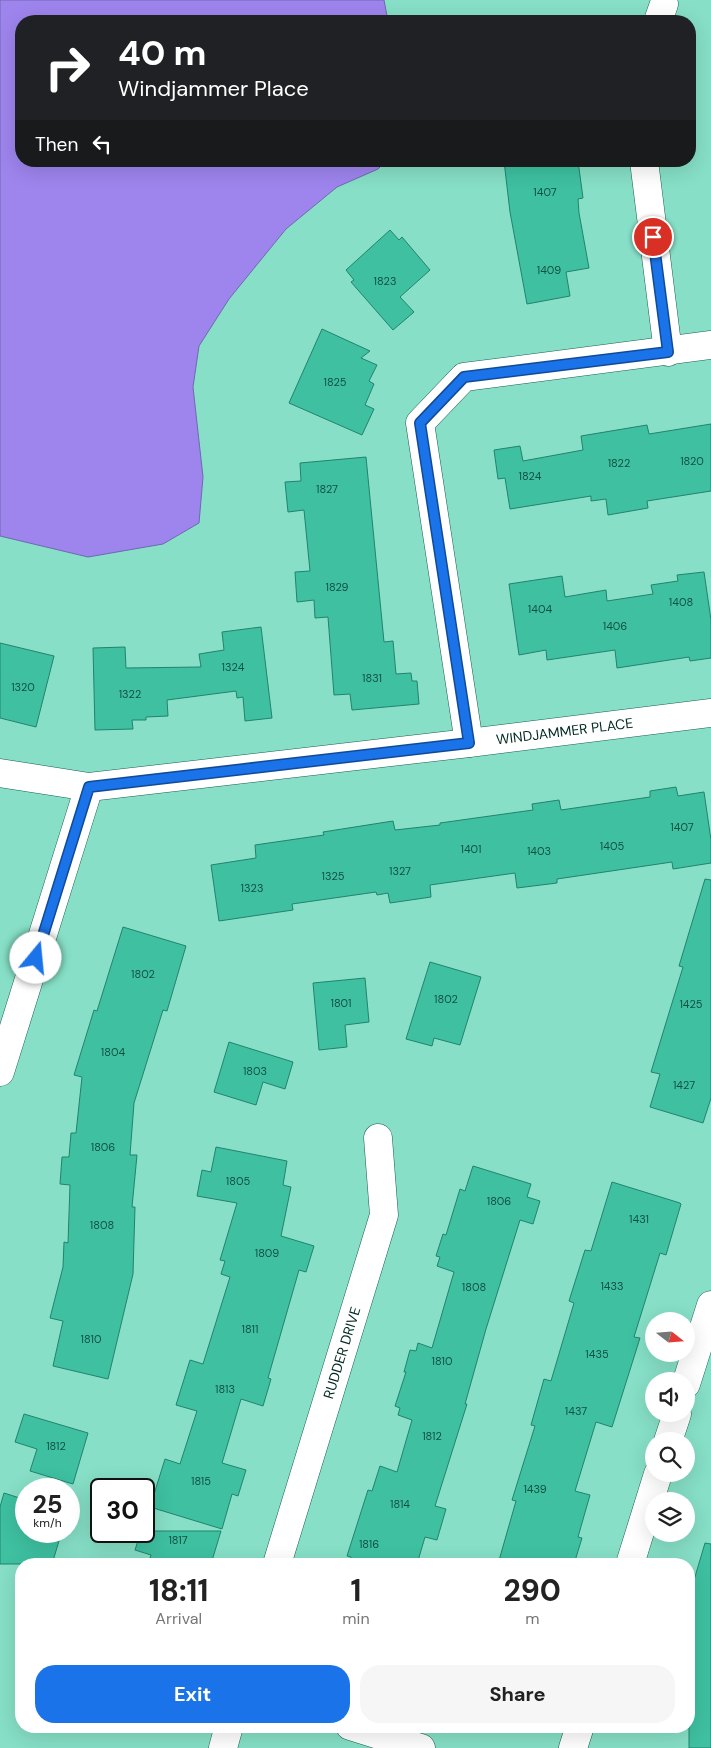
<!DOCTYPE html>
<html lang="en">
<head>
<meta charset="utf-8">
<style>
	body { margin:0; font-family:"DM Sans",sans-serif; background:#f6f6f6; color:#222; height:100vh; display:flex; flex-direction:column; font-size:19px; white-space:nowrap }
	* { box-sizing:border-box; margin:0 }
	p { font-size:16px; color:#767676 }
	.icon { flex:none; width:28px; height:28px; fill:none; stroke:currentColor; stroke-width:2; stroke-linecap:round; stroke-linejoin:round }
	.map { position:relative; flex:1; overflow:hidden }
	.sheet { position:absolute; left:15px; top:1558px; width:680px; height:175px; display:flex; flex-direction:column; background:#fff; border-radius:20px; box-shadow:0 5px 20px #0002 }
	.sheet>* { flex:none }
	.top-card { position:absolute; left:15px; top:15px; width:681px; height:152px; border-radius:20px; box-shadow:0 5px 20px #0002; background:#202124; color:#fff; overflow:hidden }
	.needle { width:32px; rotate:107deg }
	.controls { position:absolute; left:645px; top:1312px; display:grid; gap:10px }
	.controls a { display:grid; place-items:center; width:50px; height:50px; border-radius:50%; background:#fff; box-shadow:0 5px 20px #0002; font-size:25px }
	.speed { position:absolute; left:15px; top:1478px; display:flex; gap:10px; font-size:25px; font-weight:700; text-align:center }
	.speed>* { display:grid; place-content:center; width:65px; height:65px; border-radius:50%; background:#fff; box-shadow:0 5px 20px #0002; line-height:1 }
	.speed small { font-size:12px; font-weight:400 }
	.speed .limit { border:2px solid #111; border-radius:8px; background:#fff; color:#111 }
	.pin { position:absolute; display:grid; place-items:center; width:42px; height:42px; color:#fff; margin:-21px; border:2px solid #fff; border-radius:50%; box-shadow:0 1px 5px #0007 }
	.me { position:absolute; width:55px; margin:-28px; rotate:17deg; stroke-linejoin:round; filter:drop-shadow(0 0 4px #0008) }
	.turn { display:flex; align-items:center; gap:18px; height:105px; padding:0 20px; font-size:22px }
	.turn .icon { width:65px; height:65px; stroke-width:2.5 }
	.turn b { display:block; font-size:35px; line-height:42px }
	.then { display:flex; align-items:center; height:48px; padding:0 20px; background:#0003; gap:10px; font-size:19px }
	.eta { display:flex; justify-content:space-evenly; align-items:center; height:85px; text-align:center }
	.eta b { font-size:30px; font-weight:700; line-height:35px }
	.cta { display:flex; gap:10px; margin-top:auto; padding:10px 20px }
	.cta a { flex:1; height:58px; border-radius:20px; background:#1a73e8; color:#fff; font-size:20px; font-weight:700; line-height:58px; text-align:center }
	.cta a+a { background:#f6f6f6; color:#222 }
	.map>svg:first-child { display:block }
</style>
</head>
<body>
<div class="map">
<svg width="711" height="1748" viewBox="0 0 711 1748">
	<rect width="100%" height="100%" fill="#86dfc6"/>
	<path fill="#9e84ed" stroke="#6f69b0" d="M 0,0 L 384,0 L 388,21 L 21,21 L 21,161 L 386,161 L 378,169 L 337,187 L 286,229 L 229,299 L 199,346 L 193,387 L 203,477 L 199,523 L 163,544 L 88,557 L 0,536 Z"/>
	<path fill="#3ec0a1" stroke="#23836d" d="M 504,161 L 578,161 L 583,198 L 578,199 L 579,213 L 589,268 L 566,272 L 570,296 L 527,304 L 510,212 Z
		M 390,230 L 399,240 L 402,237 L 430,270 L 400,297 L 414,312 L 393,330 L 351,282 L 354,280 L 346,270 Z
		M 322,329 L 370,351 L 361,358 L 377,365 L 369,381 L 374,384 L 365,405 L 374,409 L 362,435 L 289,403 Z
		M 711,424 L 711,491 L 647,501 L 648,508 L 608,515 L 606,499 L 591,501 L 591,496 L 510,509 L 505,478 L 498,479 L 494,450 L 520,446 L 523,461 L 583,450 L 581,436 L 647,425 L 649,434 Z
		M 366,457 L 384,642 L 393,641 L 396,674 L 411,673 L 412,681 L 417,681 L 419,704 L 352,710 L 350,694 L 334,695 L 328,617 L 315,618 L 314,600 L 297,602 L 295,572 L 310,571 L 304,510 L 288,512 L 285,482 L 301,481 L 300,463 Z
		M 704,572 L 711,620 L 711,658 L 690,661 L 689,657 L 617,668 L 615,650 L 547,660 L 546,650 L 519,655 L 509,584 L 562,576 L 565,597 L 606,590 L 607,601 L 653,594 L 651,585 L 678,581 L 677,575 Z
		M 261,627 L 272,718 L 245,721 L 243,697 L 237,698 L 236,691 L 167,700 L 168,716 L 146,717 L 146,720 L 132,720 L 133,729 L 95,730 L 93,648 L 125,647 L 126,668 L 201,667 L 199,654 L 224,650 L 222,632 Z
		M 0,643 L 54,656 L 36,727 L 0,718 Z
		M 676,787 L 678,796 L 704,792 L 711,840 L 711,863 L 673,869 L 672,862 L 557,879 L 557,883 L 517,888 L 515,873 L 430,885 L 431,897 L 390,903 L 388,893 L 377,895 L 376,892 L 292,904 L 293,910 L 219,921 L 211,865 L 256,858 L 255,845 L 324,835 L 323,832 L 393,821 L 395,830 L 440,825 L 440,823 L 533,810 L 532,804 L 559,800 L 561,810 L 650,797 L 650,791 Z
		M 705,879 L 711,880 L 711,1098 L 703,1123 L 650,1107 L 660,1074 L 651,1072 L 683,967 L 679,966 Z
		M 123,927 L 186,946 L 167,1011 L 163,1010 L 134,1103 L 130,1155 L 137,1155 L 132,1207 L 135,1207 L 133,1274 L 108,1379 L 53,1366 L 63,1321 L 50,1318 L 63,1267 L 64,1242 L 68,1243 L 70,1185 L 60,1184 L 62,1157 L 69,1157 L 71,1133 L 76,1133 L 82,1077 L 74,1075 L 94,1010 L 97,1011 Z
		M 430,962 L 481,977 L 460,1045 L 434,1038 L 432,1046 L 406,1039 Z
		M 365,978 L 369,1022 L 345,1025 L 347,1047 L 319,1050 L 313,983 Z
		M 229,1042 L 293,1062 L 285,1089 L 263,1082 L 256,1105 L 214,1092 Z
		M 216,1147 L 287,1161 L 283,1185 L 291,1187 L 281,1236 L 314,1246 L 306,1272 L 299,1270 L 268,1378 L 271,1379 L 263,1406 L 241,1399 L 222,1463 L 246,1470 L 238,1496 L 232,1494 L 222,1529 L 150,1507 L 165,1459 L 180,1464 L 197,1411 L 176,1405 L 190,1360 L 203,1364 L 230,1277 L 221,1274 L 225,1261 L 220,1260 L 237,1203 L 197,1196 L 202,1170 L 211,1172 Z
		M 473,1166 L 531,1184 L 527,1197 L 540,1201 L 533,1224 L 520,1220 L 486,1329 L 465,1404 L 467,1404 L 435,1506 L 446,1509 L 437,1540 L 425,1537 L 417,1564 L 349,1564 L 351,1557 L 347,1556 L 368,1490 L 372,1491 L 380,1466 L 397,1472 L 412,1420 L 398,1415 L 400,1408 L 395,1406 L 406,1372 L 404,1372 L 410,1350 L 416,1351 L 418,1343 L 432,1348 L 454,1272 L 437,1266 L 440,1257 L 436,1256 L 443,1234 L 446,1235 L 460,1189 L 465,1191 Z
		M 612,1182 L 680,1203 L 681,1204 L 666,1255 L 660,1253 L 634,1337 L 640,1338 L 612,1427 L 596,1422 L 575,1491 L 590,1495 L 578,1537 L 582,1538 L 574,1564 L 498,1564 L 516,1501 L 512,1500 L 535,1426 L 531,1425 L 544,1379 L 551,1381 L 574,1303 L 569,1301 L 585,1250 L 591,1251 Z
		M 24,1414 L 88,1433 L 73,1484 L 30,1471 L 37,1449 L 15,1442 Z
		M 4,1493 L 26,1500 L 26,1531 L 62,1531 L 52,1564 L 0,1564 L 0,1507 Z
		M 141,1531 L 221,1531 L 211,1564 L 148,1564 L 151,1555 L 135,1550 Z
		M 705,1543 L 711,1544 L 711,1748 L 689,1748 L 689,1597 Z"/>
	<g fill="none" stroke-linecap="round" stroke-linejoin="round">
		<defs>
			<g id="minor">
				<path d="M 658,21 L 664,4"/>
				<path d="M 644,161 L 668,352"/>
				<path d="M 469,743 L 420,423 L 464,377 L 711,345"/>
				<path id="s1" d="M 0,773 L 89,787 L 469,743 L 711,713"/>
				<path d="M 0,1072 L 89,787"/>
				<path d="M 686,1384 L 711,1305"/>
				<path d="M 668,1441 L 677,1414"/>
				<path id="s2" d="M 277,1564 L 384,1215 L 378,1138"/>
				<path d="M 630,1564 L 658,1474"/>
				<path d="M 350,1726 L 421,1748"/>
				<path d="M 223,1748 L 229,1726"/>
				<path d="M 573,1748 L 580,1726"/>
			</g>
		</defs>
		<use href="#minor" stroke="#186150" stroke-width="29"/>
		<use href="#minor" stroke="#fff" stroke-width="28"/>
	</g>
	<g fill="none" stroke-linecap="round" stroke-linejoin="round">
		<defs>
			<path id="route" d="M 36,958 L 89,787 L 469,743 L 420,423 L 464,377 L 668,352 L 653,237"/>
		</defs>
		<use href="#route" stroke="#114b97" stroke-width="12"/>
		<use href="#route" stroke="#1a73e8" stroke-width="9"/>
	</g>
	<g text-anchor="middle" stroke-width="4.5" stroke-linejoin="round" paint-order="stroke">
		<g font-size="11" fill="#115041">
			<text x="545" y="196">1407</text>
			<text x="549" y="274">1409</text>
			<text x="385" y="285">1823</text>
			<text x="335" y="386">1825</text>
			<text x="692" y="465">1820</text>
			<text x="619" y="467">1822</text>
			<text x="530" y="480">1824</text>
			<text x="327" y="493">1827</text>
			<text x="337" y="591">1829</text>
			<text x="681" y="606">1408</text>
			<text x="540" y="613">1404</text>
			<text x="615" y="630">1406</text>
			<text x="233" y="671">1324</text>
			<text x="372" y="682">1831</text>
			<text x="23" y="691">1320</text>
			<text x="130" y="698">1322</text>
			<text x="682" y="831">1407</text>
			<text x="612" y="850">1405</text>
			<text x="471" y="853">1401</text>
			<text x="539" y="855">1403</text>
			<text x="400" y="875">1327</text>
			<text x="333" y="880">1325</text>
			<text x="252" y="892">1323</text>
			<text x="143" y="978">1802</text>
			<text x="446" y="1003">1802</text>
			<text x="341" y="1007">1801</text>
			<text x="691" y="1008">1425</text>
			<text x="113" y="1056">1804</text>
			<text x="255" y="1075">1803</text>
			<text x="684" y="1089">1427</text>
			<text x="103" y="1151">1806</text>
			<text x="238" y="1185">1805</text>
			<text x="499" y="1205">1806</text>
			<text x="639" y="1223">1431</text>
			<text x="102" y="1229">1808</text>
			<text x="267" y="1257">1809</text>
			<text x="612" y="1290">1433</text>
			<text x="474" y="1291">1808</text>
			<text x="250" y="1333">1811</text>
			<text x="91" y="1343">1810</text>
			<text x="597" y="1358">1435</text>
			<text x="442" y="1365">1810</text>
			<text x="225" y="1393">1813</text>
			<text x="576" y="1415">1437</text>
			<text x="432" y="1440">1812</text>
			<text x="56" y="1450">1812</text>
			<text x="201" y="1485">1815</text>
			<text x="535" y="1493">1439</text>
			<text x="400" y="1508">1814</text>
			<text x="178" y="1544">1817</text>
			<text x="369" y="1548">1816</text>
		</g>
		<g font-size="14" fill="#022a21" stroke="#86dfc6">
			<text dy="5" stroke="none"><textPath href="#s1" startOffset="569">WINDJAMMER PLACE</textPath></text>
			<text dy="5" stroke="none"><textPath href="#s2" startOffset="221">RUDDER DRIVE</textPath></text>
		</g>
	</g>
</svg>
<div class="controls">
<a><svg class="needle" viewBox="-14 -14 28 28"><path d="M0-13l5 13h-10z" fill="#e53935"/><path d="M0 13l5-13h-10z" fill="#767676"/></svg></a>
<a><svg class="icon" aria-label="sound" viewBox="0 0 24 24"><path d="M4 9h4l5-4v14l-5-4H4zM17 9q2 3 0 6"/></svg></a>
<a><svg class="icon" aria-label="search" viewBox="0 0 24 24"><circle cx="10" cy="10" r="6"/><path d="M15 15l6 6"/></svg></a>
<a><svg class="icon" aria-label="layers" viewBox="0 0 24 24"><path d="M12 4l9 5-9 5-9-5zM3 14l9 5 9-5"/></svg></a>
</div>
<div class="speed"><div>25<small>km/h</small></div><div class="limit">30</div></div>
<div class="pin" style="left:653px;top:237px;background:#d93025"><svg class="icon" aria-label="arrive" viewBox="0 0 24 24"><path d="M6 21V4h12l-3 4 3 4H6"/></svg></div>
<svg class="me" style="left:36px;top:958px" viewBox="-20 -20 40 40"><circle r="19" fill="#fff"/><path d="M0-13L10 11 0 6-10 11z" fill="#1a73e8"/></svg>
<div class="top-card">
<div class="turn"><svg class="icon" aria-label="right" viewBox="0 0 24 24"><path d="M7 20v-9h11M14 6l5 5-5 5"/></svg><div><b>40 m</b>Windjammer Place</div></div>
<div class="then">Then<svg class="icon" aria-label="left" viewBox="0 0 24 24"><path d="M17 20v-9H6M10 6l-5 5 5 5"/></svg></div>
</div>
<section class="sheet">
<div class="eta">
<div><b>18:11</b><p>Arrival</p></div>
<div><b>1</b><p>min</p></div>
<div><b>290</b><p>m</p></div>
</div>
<div class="cta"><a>Exit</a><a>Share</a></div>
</section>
</div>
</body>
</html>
